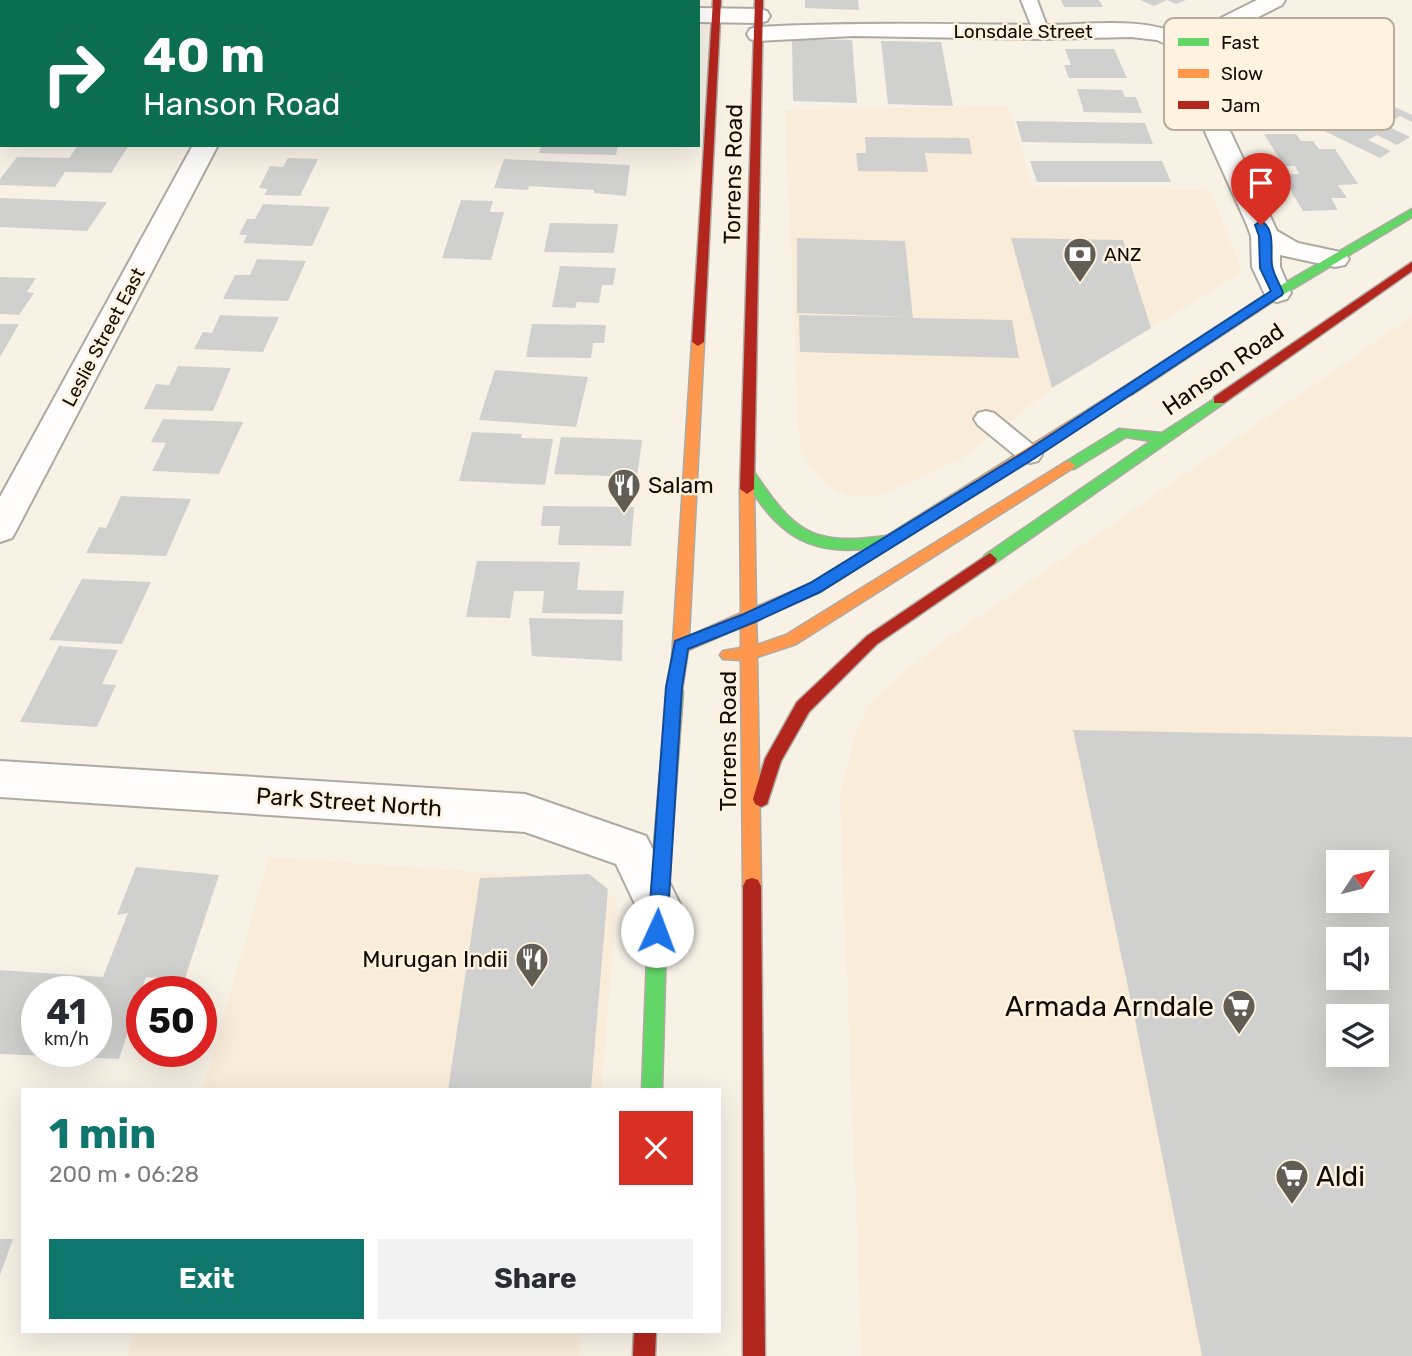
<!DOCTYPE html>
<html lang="en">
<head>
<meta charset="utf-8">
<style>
	body { margin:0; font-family:Rubik,sans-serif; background:#f2f2f3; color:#2b2b33; height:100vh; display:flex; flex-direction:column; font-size:26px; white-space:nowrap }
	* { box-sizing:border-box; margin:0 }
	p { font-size:23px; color:#7c7c81 }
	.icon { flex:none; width:38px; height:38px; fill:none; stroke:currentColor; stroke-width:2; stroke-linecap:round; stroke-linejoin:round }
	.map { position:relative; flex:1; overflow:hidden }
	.side { position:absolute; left:21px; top:1088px; width:700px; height:245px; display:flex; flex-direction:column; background:#fff; border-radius:0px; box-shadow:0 7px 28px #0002 }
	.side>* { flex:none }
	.guide { position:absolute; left:0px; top:0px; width:700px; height:147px; box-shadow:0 7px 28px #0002; background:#0b6e4f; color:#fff; overflow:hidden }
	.needle { width:46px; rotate:55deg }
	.buttons { position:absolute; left:1326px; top:850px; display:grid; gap:14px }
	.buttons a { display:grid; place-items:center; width:63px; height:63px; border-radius:0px; background:#fff; box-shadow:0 7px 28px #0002; font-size:35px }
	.speed { position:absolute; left:21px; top:976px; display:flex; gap:14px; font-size:35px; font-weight:700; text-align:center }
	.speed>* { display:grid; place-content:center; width:91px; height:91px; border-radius:50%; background:#fff; box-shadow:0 7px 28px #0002; line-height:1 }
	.speed small { font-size:18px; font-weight:400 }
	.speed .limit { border:10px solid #d22; background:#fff; color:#111 }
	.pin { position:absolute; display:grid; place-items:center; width:60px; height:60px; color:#fff; margin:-72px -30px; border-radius:50% 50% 50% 0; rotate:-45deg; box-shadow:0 0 7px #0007 }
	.pin .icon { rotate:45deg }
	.me { position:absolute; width:77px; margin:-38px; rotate:2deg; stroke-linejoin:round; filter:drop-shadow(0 0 5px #0008) }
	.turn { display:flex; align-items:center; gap:24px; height:147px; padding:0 28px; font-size:32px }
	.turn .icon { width:91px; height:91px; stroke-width:2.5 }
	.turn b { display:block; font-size:49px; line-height:60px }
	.round { display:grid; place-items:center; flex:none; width:74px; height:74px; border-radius:0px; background:#f2f2f3 }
	.overview { display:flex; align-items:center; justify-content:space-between; height:119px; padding:0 28px }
	h1 { font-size:42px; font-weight:700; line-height:52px; color:#0f766e }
	.cta { display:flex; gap:14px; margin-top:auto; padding:14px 28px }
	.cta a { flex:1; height:80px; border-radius:0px; background:#0f766e; color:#fff; font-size:28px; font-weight:700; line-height:80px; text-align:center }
	.cta a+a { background:#f2f2f3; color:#2b2b33 }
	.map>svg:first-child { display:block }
</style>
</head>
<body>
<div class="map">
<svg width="1412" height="1356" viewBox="0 0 1412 1356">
	<rect width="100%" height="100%" fill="#f7f1e6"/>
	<path fill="#f9edd9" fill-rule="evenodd" d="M 1008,106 L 1033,187 L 1210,190 L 1242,272 L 1052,388 L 961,459 L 877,496 L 849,497 L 826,484 L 800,451 L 785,110 Z
		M 1412,317 L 1412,1356 L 862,1356 L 840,794 L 856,734 L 869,703 L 937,646 ZM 1339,863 L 1377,863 L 1377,901 L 1339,901 ZM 1339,940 L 1377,940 L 1377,978 L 1339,978 ZM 1339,1017 L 1377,1017 L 1377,1055 L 1339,1055 Z
		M 269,857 L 582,879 L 617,900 L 601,1090 L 203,1090 Z
		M 134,1332 L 581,1332 L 579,1356 L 127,1356 Z"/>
	<path fill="#d0d1cf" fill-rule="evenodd" d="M 805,0 L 858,0 L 859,10 L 805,8 Z
		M 1061,0 L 1099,0 L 1103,7 L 1064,7 Z
		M 1140,0 L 1186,0 L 1176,4 L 1167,0 L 1154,6 Z
		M 792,39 L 852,40 L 857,103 L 793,101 Z
		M 881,41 L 941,42 L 953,106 L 888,104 Z
		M 1065,49 L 1114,49 L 1127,78 L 1069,78 L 1064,65 L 1071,65 Z
		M 1077,89 L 1122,90 L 1125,97 L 1136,97 L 1142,113 L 1084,112 Z
		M 1369,95 L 1412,115 L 1412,122 L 1400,116 L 1385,125 L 1410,137 L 1397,145 L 1377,135 L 1368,140 L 1391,151 L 1380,158 L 1314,126 Z
		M 1016,121 L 1145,123 L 1153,144 L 1022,142 Z
		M 1264,134 L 1296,134 L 1301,141 L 1313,141 L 1319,149 L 1335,149 L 1358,184 L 1338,185 L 1347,198 L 1331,198 L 1338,210 L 1303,211 L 1281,174 L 1299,174 L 1295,166 L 1284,166 Z
		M 865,137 L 969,138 L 972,154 L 925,153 L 928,172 L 858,171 L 856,153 L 866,153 Z
		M 78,145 L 129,145 L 111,173 L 65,172 L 55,187 L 0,185 L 0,179 L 17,157 L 69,158 Z
		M 541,145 L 618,145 L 616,155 L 539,153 Z
		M 288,158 L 318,159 L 300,196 L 264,195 L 268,189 L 259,188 L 270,166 L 283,167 Z
		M 504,159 L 630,165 L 626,196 L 594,193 L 594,190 L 529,186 L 528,190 L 494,188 Z
		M 1030,161 L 1162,161 L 1171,182 L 1037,182 Z
		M 0,198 L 107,202 L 87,231 L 0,227 Z
		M 461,200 L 493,201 L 490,212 L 504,212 L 491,260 L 442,258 Z
		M 263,204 L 330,207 L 312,246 L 243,243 L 247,235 L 239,235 L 247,219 L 255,219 Z
		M 550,223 L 618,224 L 614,253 L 544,252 Z
		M 797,238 L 905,241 L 913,318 L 1012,320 L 1019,358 L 800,352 L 799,315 L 910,317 L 797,313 Z
		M 1011,238 L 1123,240 L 1151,328 L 1052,388 Z
		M 257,259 L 306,261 L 288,301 L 223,299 L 235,275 L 250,275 Z
		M 560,266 L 616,268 L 613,285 L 602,285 L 599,303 L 577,302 L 575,308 L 552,307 Z
		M 0,277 L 36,278 L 27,292 L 34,293 L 19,315 L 0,314 Z
		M 220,315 L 246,316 L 279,317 L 263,352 L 194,349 L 203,332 L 212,333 Z
		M 0,324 L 19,324 L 0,357 Z
		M 532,324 L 606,325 L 604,343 L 593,343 L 591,358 L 526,357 Z
		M 178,366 L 231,368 L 213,411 L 144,409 L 156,384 L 169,385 Z
		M 495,370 L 588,377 L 576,427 L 479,420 Z
		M 163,419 L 243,422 L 219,474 L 152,471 L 166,443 L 151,442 Z
		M 472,432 L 522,434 L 521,438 L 553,439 L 545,485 L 459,481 Z
		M 561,437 L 642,440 L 637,477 L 554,474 Z
		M 121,496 L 191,499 L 166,556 L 86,553 L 99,527 L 106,528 Z
		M 543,506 L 634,507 L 631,546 L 558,545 L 560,526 L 541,526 Z
		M 477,561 L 580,562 L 577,590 L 624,591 L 622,614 L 542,613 L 544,591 L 514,591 L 510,618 L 466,617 Z
		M 82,579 L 151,582 L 122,644 L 49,640 Z
		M 529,618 L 623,620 L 622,661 L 532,656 Z
		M 59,646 L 118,650 L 102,684 L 116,685 L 97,727 L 20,722 Z
		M 1073,730 L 1412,737 L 1412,1356 L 1202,1356 L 1134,1015 ZM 1339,863 L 1377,863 L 1377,901 L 1339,901 ZM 1339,940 L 1377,940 L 1377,978 L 1339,978 ZM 1339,1017 L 1377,1017 L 1377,1055 L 1339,1055 Z
		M 136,867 L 219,875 L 184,981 L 146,977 L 119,1059 L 0,1054 L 0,970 L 103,977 L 128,913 L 117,915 ZM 37,992 L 96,992 L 96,1052 L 37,1052 Z
		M 589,874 L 608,889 L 591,1090 L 448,1090 L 480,878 Z
		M 0,1239 L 13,1239 L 0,1275 Z"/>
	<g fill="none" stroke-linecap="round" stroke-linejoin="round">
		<defs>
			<path id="lane" d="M 1021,0 L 1037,0 L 1049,32 L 1047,35 L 1035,35 Z
				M 986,411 L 994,413 L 1038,449 L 1042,455 L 1038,461 L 1030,463 L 1022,461 L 978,425 L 974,419 L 978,413 Z"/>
			<path id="street" d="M 273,0 L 295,0 L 272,2 Z
				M 1257,0 L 1285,0 L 1282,5 L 1197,48 L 1198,63 L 1277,231 L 1298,243 L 1345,253 L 1349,259 L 1345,265 L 1335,267 L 1280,255 L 1280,267 L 1291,293 L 1287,299 L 1277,302 L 1267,299 L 1252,267 L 1251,236 L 1247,225 L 1174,63 L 1174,48 L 1157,40 L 1131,37 L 1041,39 L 853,36 L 758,41 L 750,39 L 747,34 L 750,29 L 758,27 C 851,22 943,24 1037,25 C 1085,26 1139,15 1185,36 Z
				M 698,8 L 759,9 L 767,11 L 770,16 L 767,21 L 759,23 L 698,22 Z
				M 193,145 L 218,145 L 17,529 L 12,538 L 0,542 L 0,497 Z
				M 0,761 L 525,794 L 646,836 L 680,904 L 674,919 L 658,925 L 642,919 L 616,864 L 525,832 L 0,797 Z"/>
			<path id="fast" d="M 1412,209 L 1412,217 L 1281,296 L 1131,395 L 1121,395 L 1121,389 L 1273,290 Z
				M 1219,396 L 1224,397 L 1224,403 L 995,563 L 985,563 L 983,559 L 985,555 L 1151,441 L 1126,437 L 1074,469 L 1064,469 L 1062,466 L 1064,463 L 1119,429 L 1162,433 Z
				M 747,467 L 752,469 C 793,530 809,547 886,536 L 893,541 C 887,549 873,548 863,549 C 798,555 771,524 740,472 Z
				M 675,685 L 681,687 L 683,692 L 667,904 L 662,1090 L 642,1090 L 649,904 L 667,692 L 669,687 Z"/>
			<path id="slow" d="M 698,338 L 704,342 L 689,636 L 741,613 L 740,489 L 742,485 L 747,484 L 754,489 L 756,607 L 810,584 L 1121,389 L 1126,388 L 1132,392 L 820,592 L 756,620 L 757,645 L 786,635 L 1064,463 L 1069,461 L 1076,466 L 796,644 L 757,657 L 761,886 L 758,892 L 752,894 L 746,892 L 743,886 L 741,660 L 723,659 L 720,655 L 723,651 L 741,648 L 741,627 L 688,650 L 681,697 L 669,697 L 667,692 L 672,660 L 692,342 Z"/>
			<path id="jam" d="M 713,0 L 721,0 L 704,342 L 698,346 L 692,342 Z
				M 755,0 L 763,0 L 754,489 L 747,494 L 740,489 Z
				M 1412,262 L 1412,271 L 1224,403 L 1214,403 L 1214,397 Z
				M 990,553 L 997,559 L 995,563 L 877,644 L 809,712 L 781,761 L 767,804 L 761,807 L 755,804 L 753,799 L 765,759 L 797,702 L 867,636 Z
				M 752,878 L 758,880 L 761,886 L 765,1356 L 743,1356 L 743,886 L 746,880 Z
				M 634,1332 L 656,1332 L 655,1356 L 633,1356 Z"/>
		</defs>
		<use href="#lane" stroke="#aeaaa1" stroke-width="4"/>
		<use href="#street" stroke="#aeaaa1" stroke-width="4"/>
		<use href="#fast" stroke="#aeaaa1" stroke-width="3"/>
		<use href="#slow" stroke="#aeaaa1" stroke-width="3"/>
		<use href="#jam" stroke="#aeaaa1" stroke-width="3"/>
		<use href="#lane" fill="#fefdfb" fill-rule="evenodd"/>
		<use href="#street" fill="#fefdfb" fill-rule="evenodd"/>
		<use href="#fast" fill="#63d668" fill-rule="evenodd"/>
		<use href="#slow" fill="#ff974d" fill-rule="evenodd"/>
		<use href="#jam" fill="#b3261e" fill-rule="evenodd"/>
	</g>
	<path fill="#1a73e8" stroke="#114b97" stroke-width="2" d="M 1261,221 C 1276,229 1270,251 1272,265 C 1273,274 1280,284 1283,293 L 1282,295 L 1035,458 L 820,592 L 755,622 L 688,649 L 682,687 L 667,931 L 664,937 L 657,940 L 651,937 L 648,931 L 666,687 L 675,641 L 744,614 L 810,583 L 1026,451 L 1271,291 L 1260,268 L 1259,236 L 1255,225 Z"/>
	<defs>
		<symbol id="bank-pin" viewBox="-11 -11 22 30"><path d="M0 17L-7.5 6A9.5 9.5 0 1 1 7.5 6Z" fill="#615c54" stroke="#fff2de"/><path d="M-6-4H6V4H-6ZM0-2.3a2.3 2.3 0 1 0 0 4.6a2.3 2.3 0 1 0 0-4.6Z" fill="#fff"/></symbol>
		<symbol id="restaurant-pin" viewBox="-11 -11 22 30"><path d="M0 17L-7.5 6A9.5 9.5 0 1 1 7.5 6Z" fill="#615c54" stroke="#fff2de"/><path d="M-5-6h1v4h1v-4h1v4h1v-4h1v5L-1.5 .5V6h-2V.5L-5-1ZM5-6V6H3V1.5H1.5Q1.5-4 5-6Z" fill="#fff"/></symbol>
		<symbol id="supermarket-pin" viewBox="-11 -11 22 30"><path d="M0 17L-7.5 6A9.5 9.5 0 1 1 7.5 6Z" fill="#615c54" stroke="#fff2de"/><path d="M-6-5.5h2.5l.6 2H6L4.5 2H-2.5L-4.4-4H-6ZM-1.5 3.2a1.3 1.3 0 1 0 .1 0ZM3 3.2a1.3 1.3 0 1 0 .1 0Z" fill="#fff"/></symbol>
	</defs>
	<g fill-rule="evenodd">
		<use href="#bank-pin" x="1061" y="235" width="38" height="52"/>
		<use href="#restaurant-pin" x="605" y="466" width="38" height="52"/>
		<use href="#restaurant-pin" x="513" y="940" width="38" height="52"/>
		<use href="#supermarket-pin" x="1220" y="987" width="38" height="52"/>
		<use href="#supermarket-pin" x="1273" y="1157" width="38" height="52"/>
	</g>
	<g text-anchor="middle" stroke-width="5" stroke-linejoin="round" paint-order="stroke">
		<g font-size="19" fill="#100c06" stroke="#fff2de">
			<text x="1023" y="38">Lonsdale Street</text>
			<text transform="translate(103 337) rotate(-62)" y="7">Leslie Street East</text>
		</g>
		<g font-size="19" fill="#100c06" stroke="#fff2de" text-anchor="start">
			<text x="1104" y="261">ANZ</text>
		</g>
		<g font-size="23" fill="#100c06" stroke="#fff2de">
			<text transform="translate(733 174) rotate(-89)" y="8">Torrens Road</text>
			<text transform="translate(1223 369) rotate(-35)" y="8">Hanson Road</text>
			<text transform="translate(728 741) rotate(-90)" y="8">Torrens Road</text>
			<text transform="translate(349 802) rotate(4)" y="8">Park Street North</text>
		</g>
		<g font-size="23" fill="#100c06" stroke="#fff2de" text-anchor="start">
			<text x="648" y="493">Salam</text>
			<text x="508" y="967" text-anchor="end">Murugan Indii</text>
		</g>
		<g font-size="28" fill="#100c06" stroke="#fff2de" text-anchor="end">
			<text x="1214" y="1016">Armada Arndale</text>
			<text x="1316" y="1186" text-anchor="start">Aldi</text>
		</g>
	</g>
	<rect x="1164" y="18" width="230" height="112" rx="10" fill="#fff2de" stroke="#b7ad9d" stroke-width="2"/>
	<rect x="1178" y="38" width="31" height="8" fill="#63d668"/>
	<rect x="1178" y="69" width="31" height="9" fill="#ff974d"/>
	<rect x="1178" y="101" width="31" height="8" fill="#b3261e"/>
	<g font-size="19" fill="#100c06">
		<text x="1221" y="49">Fast</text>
		<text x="1221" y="80">Slow</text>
		<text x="1221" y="112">Jam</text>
	</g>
</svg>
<div class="buttons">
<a><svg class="needle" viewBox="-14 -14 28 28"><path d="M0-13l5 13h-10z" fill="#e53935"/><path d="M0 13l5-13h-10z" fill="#7c7c81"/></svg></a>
<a><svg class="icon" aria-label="sound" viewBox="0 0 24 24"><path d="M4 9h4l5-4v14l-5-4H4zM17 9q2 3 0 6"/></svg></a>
<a><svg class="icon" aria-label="layers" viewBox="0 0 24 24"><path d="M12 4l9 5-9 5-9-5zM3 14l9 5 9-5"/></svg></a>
</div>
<div class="speed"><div>41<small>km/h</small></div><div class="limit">50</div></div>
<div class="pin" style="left:1261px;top:225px;background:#d93025"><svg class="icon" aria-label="arrive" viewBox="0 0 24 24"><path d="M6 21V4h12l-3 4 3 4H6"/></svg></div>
<svg class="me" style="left:657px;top:931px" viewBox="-20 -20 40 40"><circle r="19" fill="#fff"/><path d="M0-13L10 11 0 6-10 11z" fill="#1a73e8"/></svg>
<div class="guide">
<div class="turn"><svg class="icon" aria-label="right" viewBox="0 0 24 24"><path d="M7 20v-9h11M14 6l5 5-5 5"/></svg><div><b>40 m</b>Hanson Road</div></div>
</div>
<section class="side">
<div class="overview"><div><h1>1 min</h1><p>200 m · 06:28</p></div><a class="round" style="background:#d93025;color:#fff"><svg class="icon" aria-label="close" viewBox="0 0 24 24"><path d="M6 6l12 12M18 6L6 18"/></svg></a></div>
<div class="cta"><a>Exit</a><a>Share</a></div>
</section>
</div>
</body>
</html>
